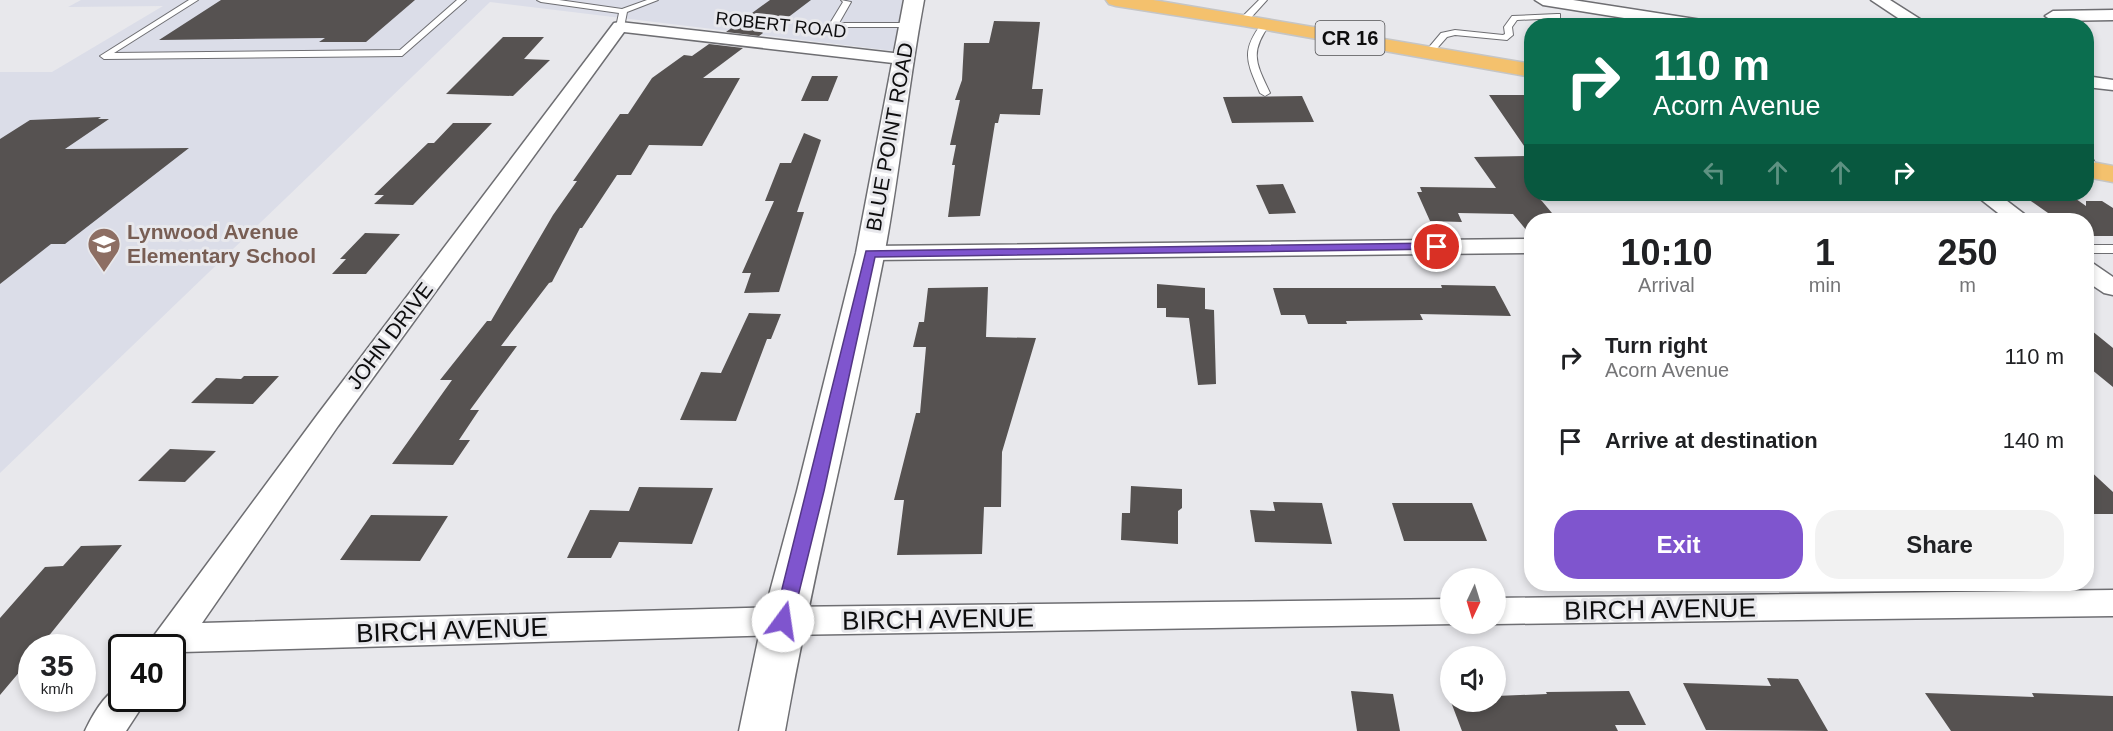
<!DOCTYPE html>
<html lang="en">
<head>
<meta charset="utf-8">
<style>
	body { margin:0; font-family:Helvetica,sans-serif; background:#f2f2f2; color:#202124; height:100vh; display:flex; flex-direction:column; font-size:22px; white-space:nowrap }
	* { box-sizing:border-box; margin:0 }
	p { font-size:20px; color:#757577 }
	.icon { flex:none; width:33px; height:33px; fill:none; stroke:currentColor; stroke-width:2; stroke-linecap:round; stroke-linejoin:round }
	.map { position:relative; flex:1; overflow:hidden }
	.panel { position:absolute; left:1524px; top:213px; width:570px; height:378px; display:flex; flex-direction:column; background:#fff; border-radius:24px; box-shadow:0 3px 9px #0003 }
	.panel>* { flex:none }
	.banner { position:absolute; left:1524px; top:18px; width:570px; height:183px; border-radius:24px; box-shadow:0 3px 9px #0003; background:#0b6e4f; color:#fff; overflow:hidden }
	.needle { width:39px; rotate:184deg }
	.buttons { position:absolute; left:1440px; top:568px; display:grid; gap:12px }
	.buttons a { display:grid; place-items:center; width:66px; height:66px; border-radius:50%; background:#fff; box-shadow:0 3px 9px #0003; font-size:30px }
	.speed { position:absolute; left:18px; top:634px; display:flex; gap:12px; font-size:30px; font-weight:700; text-align:center }
	.speed>* { display:grid; place-content:center; width:78px; height:78px; border-radius:50%; background:#fff; box-shadow:0 3px 9px #0003; line-height:1 }
	.speed small { font-size:15px; font-weight:400 }
	.speed .limit { border:3px solid #111; border-radius:9px; background:#fff; color:#111 }
	.pin { position:absolute; display:grid; place-items:center; width:51px; height:51px; color:#fff; margin:-26px; border:3px solid #fff; border-radius:50%; box-shadow:0 2px 6px #0007 }
	.me { position:absolute; width:66px; margin:-33px; rotate:14deg; stroke-linejoin:round; filter:drop-shadow(0 0 4px #0008) }
	.turn { display:flex; align-items:center; gap:21px; height:126px; padding:0 30px; font-size:27px }
	.turn .icon { width:78px; height:78px; stroke-width:2.5 }
	.turn b { display:block; font-size:42px; line-height:51px }
	.lanes { display:flex; align-items:center; height:57px; padding:0 30px; background:#0003; justify-content:center; gap:30px; direction:ltr }
	.lanes .off { opacity:.35 }
	.eta { display:flex; justify-content:space-evenly; align-items:center; height:102px; text-align:center }
	.eta b { font-size:36px; font-weight:700; line-height:42px }
	.button { display:flex; gap:12px; margin-top:auto; padding:12px 30px }
	.button a { flex:1; height:69px; border-radius:24px; background:#7f55ce; color:#fff; font-size:24px; font-weight:700; line-height:69px; text-align:center }
	.button a+a { background:#f2f2f2; color:#202124 }
	ul { padding:0; list-style:none }
	li { display:flex; align-items:center; gap:18px; height:84px; padding:0 30px }
	li div { flex:1 }
	li b { display:block; font-size:22px }
	li em { font-style:normal }
	.map>svg:first-child { display:block }
</style>
</head>
<body>
<div class="map">
<svg width="2113" height="731" viewBox="0 0 2113 731">
	<rect width="100%" height="100%" fill="#e8e8ec"/>
	<path fill="#dbdde8" d="M 81,0 L 909,0 L 894,51 L 490,2 L 0,473 L 0,72 L 52,72 L 163,6 L 68,7 Z"/>
	<path fill="#565251" d="M 221,0 L 415,0 L 366,42 L 319,42 L 325,38 L 159,40 Z
		M 770,0 L 811,0 L 774,28 L 758,27 L 763,33 L 759,36 L 726,32 Z
		M 994,21 L 1040,22 L 1032,89 L 1043,89 L 1040,115 L 1000,114 L 998,123 L 995,123 L 980,216 L 948,217 L 955,165 L 952,165 L 956,145 L 950,145 L 960,100 L 955,100 L 962,80 L 964,43 L 989,43 Z
		M 503,37 L 544,37 L 524,59 L 550,60 L 513,96 L 446,94 Z
		M 709,44 L 743,48 L 703,78 L 740,78 L 702,146 L 649,145 L 631,175 L 617,175 L 582,228 L 580,228 L 552,282 L 549,283 L 501,346 L 517,346 L 470,410 L 479,410 L 459,440 L 470,440 L 453,465 L 392,464 L 452,380 L 440,380 L 487,321 L 491,321 L 553,215 L 577,181 L 573,181 L 620,114 L 628,114 L 652,78 L 684,55 L 692,56 Z
		M 812,76 L 838,76 L 828,101 L 801,101 Z
		M 1489,95 L 1524,95 L 1532,106 L 1532,194 L 1536,194 L 1557,219 L 1532,220 L 1532,237 L 1513,214 L 1458,213 L 1462,222 L 1430,221 L 1417,192 L 1422,192 L 1420,187 L 1496,188 L 1474,157 L 1531,156 Z
		M 1302,96 L 1314,122 L 1232,123 L 1223,97 Z
		M 101,117 L 98,119 L 109,119 L 65,149 L 189,148 L 65,244 L 51,244 L 0,284 L 0,139 L 30,120 Z
		M 453,123 L 492,123 L 413,205 L 374,204 L 384,195 L 374,195 L 428,143 L 434,143 Z
		M 804,133 L 821,140 L 797,212 L 804,212 L 779,292 L 744,293 L 751,273 L 742,273 L 774,201 L 765,201 L 780,163 L 791,163 Z
		M 1283,184 L 1296,213 L 1269,214 L 1256,185 Z
		M 2021,194 L 2069,194 L 2086,206 L 2086,201 L 2102,201 L 2113,208 L 2113,236 L 2086,236 L 2086,220 L 2058,220 Z
		M 365,233 L 400,234 L 366,274 L 332,274 L 346,259 L 340,259 Z
		M 1157,284 L 1205,288 L 1205,309 L 1214,310 L 1216,384 L 1198,385 L 1189,318 L 1166,317 L 1166,308 L 1157,308 Z
		M 1441,285 L 1495,286 L 1511,316 L 1420,314 L 1423,320 L 1346,321 L 1347,324 L 1308,324 L 1305,315 L 1281,315 L 1273,288 L 1442,288 Z
		M 988,287 L 986,337 L 1036,338 L 1002,452 L 1001,507 L 984,507 L 982,554 L 897,555 L 904,500 L 894,500 L 916,413 L 920,413 L 926,347 L 913,347 L 919,322 L 924,322 L 928,288 Z
		M 749,313 L 781,314 L 771,339 L 767,339 L 736,421 L 680,420 L 701,372 L 721,373 Z
		M 2086,326 L 2113,348 L 2113,387 L 2086,365 Z
		M 244,376 L 279,376 L 253,404 L 191,403 L 216,378 L 241,379 Z
		M 170,449 L 216,451 L 185,482 L 138,481 Z
		M 2086,467 L 2113,492 L 2113,514 L 2086,514 Z
		M 1131,486 L 1182,489 L 1182,508 L 1178,511 L 1178,544 L 1121,540 L 1122,513 L 1130,513 Z
		M 639,487 L 713,488 L 692,544 L 619,542 L 611,558 L 567,558 L 590,510 L 629,511 Z
		M 1273,502 L 1322,503 L 1332,544 L 1255,542 L 1250,510 L 1275,511 Z
		M 1392,503 L 1472,503 L 1487,541 L 1404,541 Z
		M 371,515 L 448,516 L 420,561 L 340,560 Z
		M 122,545 L 39,648 L 32,648 L 32,657 L 0,695 L 0,618 L 45,567 L 63,566 L 81,546 Z
		M 1767,678 L 1798,679 L 1828,731 L 1706,730 L 1683,683 L 1771,686 Z
		M 1351,691 L 1393,694 L 1400,731 L 1357,731 Z
		M 1629,691 L 1646,725 L 1615,725 L 1618,731 L 1462,731 L 1451,702 L 1496,702 L 1496,696 L 1547,694 L 1546,692 Z
		M 1925,693 L 2034,697 L 2032,693 L 2113,696 L 2113,731 L 1951,731 Z"/>
	<g fill="none" stroke-linecap="round" stroke-linejoin="round">
		<defs>
			<path id="service" d="M 189,0 L 198,0 L 114,53 L 400,50 L 457,0 L 466,0 L 402,56 L 104,59 L 100,56 Z
				M 537,0 L 559,0 L 622,9 L 647,0 L 658,0 L 627,12 L 624,27 L 620,29 L 616,27 L 619,13 L 541,2 Z
				M 841,0 L 851,2 L 839,23 L 909,23 L 913,25 L 909,27 L 830,27 L 829,25 L 843,2 Z
				M 1259,0 L 1267,0 L 1247,22 L 1241,22 L 1241,18 Z
				M 1557,14 L 1560,14 L 1560,18 L 1517,20 L 1512,27 L 1513,35 L 1507,40 L 1455,35 L 1447,37 L 1432,54 L 1425,52 L 1441,33 L 1455,30 L 1503,35 L 1505,34 L 1504,27 L 1512,16 Z
				M 1263,22 L 1270,24 C 1249,53 1256,63 1270,93 L 1265,96 L 1260,93 C 1247,62 1240,51 1263,22 Z
				M 2086,152 L 2091,155 L 2099,171 L 2098,173 L 2094,174 C 2084,172 2086,160 2086,152 Z
				M 2086,245 L 2113,245 L 2113,253 L 2086,253 Z"/>
			<path id="minor" d="M 1535,0 L 1573,0 L 1708,21 L 1716,26 L 1674,26 L 1543,5 Z
				M 1871,0 L 1890,0 L 1931,26 L 1910,26 Z
				M 2113,10 L 2113,20 L 2053,21 L 2045,16 L 2053,11 Z
				M 620,22 L 902,54 L 908,55 L 911,59 L 908,63 L 902,64 L 624,32 L 338,426 L 202,623 L 783,607 L 1450,599 L 1450,624 L 1454,624 L 783,635 L 182,652 L 179,657 L 172,659 L 172,648 L 149,648 L 153,637 L 318,414 L 614,23 Z
				M 2086,76 L 2113,80 L 2113,90 L 2086,87 Z
				M 1974,194 L 1998,194 L 2032,220 L 2007,220 Z
				M 1532,239 L 1532,253 L 870,260 L 862,258 L 858,253 L 862,248 L 870,246 Z
				M 2086,262 L 2094,264 L 2113,277 L 2113,295 L 2104,293 L 2086,281 Z
				M 2113,590 L 2113,616 L 1496,624 L 1495,624 L 1496,598 Z
				M 122,686 L 122,699 L 147,699 L 126,731 L 85,731 C 92,716 106,691 122,686 Z"/>
			<path id="tertiary" d="M 904,0 L 924,0 C 908,85 900,171 884,256 C 853,415 813,571 785,731 L 739,731 L 762,621 L 797,491 L 856,253 Z"/>
			<path id="primary" d="M 1106,0 L 1153,0 L 1532,64 L 1532,77 L 1244,26 L 1116,6 L 1109,4 Z
				M 2086,161 L 2113,166 L 2113,182 L 2086,177 Z"/>
		</defs>
		<use href="#service" stroke="#6e6e72" stroke-width="2"/>
		<use href="#minor" stroke="#6e6e72" stroke-width="3"/>
		<use href="#tertiary" stroke="#6e6e72" stroke-width="3"/>
		<use href="#primary" stroke="#c5c5c5" stroke-width="3"/>
		<use href="#service" fill="#fff" fill-rule="evenodd"/>
		<use href="#minor" fill="#fff" fill-rule="evenodd"/>
		<use href="#tertiary" fill="#fff" fill-rule="evenodd"/>
		<use href="#primary" fill="#f4c16d" fill-rule="evenodd"/>
	</g>
	<path fill="#7f55ce" stroke="#533786" stroke-width="1.5" d="M 1437,243 L 1443,247 L 1441,249 L 875,257 L 824,491 L 792,621 L 789,625 L 783,627 L 777,625 L 774,621 L 866,251 Z"/>
	<defs>
		<symbol id="school-pin" viewBox="-11 -11 22 30"><path d="M0 17L-7.5 6A9.5 9.5 0 1 1 7.5 6Z" fill="#8d6e63" stroke="#e8e8ec"/><path d="M0-5L7-2L0 1L-7-2ZM-4 1L0 2.5L4 1V4Q0 6-4 4Z" fill="#fff"/></symbol>
	</defs>
	<g fill-rule="evenodd">
		<use href="#school-pin" x="85" y="225" width="38" height="52"/>
	</g>
	<g text-anchor="middle" stroke-width="6" stroke-linejoin="round" paint-order="stroke">
		<g font-size="18" fill="#0d0d0e" stroke="#e8e8ec">
			<text transform="translate(781 25) rotate(6)" y="6">ROBERT ROAD</text>
		</g>
		<rect fill="#e8e8ec" stroke="#4f4f51" stroke-width="1.5" x="1315.5" y="21" width="69" height="34" rx="4.5"/>
		<g font-size="20" font-weight="bold" fill="#0d0d0e">
			<text x="1350" y="45">CR 16</text>
		</g>
		<g font-size="21" fill="#0d0d0e" stroke="#e8e8ec">
			<text transform="translate(890 137) rotate(-80)" y="7">BLUE POINT ROAD</text>
			<text transform="translate(390 336) rotate(-53)" y="7">JOHN DRIVE</text>
		</g>
		<g font-size="21" font-weight="bold" fill="#785e54" stroke="#e8e8ec" text-anchor="start">
			<text x="127" y="239">Lynwood Avenue<tspan x="127" dy="24">Elementary School</tspan></text>
		</g>
		<g font-size="26" fill="#0d0d0e" stroke="#e8e8ec">
			<text transform="translate(1660 609) rotate(-1)" y="9">BIRCH AVENUE</text>
			<text transform="translate(938 619) rotate(-1)" y="9">BIRCH AVENUE</text>
			<text transform="translate(452 630) rotate(-2)" y="9">BIRCH AVENUE</text>
		</g>
	</g>
</svg>
<div class="buttons">
<a><svg class="needle" viewBox="-14 -14 28 28"><path d="M0-13l5 13h-10z" fill="#e53935"/><path d="M0 13l5-13h-10z" fill="#757577"/></svg></a>
<a><svg class="icon" aria-label="sound" viewBox="0 0 24 24"><path d="M4 9h4l5-4v14l-5-4H4zM17 9q2 3 0 6"/></svg></a>
</div>
<div class="speed"><div>35<small>km/h</small></div><div class="limit">40</div></div>
<div class="pin" style="left:1437px;top:247px;background:#d93025"><svg class="icon" aria-label="arrive" viewBox="0 0 24 24"><path d="M6 21V4h12l-3 4 3 4H6"/></svg></div>
<svg class="me" style="left:783px;top:621px" viewBox="-20 -20 40 40"><circle r="19" fill="#fff"/><path d="M0-13L10 11 0 6-10 11z" fill="#7f55ce"/></svg>
<div class="banner">
<div class="turn"><svg class="icon" aria-label="right" viewBox="0 0 24 24"><path d="M7 20v-9h11M14 6l5 5-5 5"/></svg><div><b>110 m</b>Acorn Avenue</div></div>
<div class="lanes"><svg class="icon off" aria-label="left" viewBox="0 0 24 24"><path d="M17 20v-9H6M10 6l-5 5 5 5"/></svg><svg class="icon off" aria-label="ahead" viewBox="0 0 24 24"><path d="M12 20V5M6 11l6-6 6 6"/></svg><svg class="icon off" aria-label="ahead" viewBox="0 0 24 24"><path d="M12 20V5M6 11l6-6 6 6"/></svg><svg class="icon" aria-label="right" viewBox="0 0 24 24"><path d="M7 20v-9h11M14 6l5 5-5 5"/></svg></div>
</div>
<section class="panel">
<div class="eta">
<div><b>10:10</b><p>Arrival</p></div>
<div><b>1</b><p>min</p></div>
<div><b>250</b><p>m</p></div>
</div>
<ul>
<li><svg class="icon" aria-label="right" viewBox="0 0 24 24"><path d="M7 20v-9h11M14 6l5 5-5 5"/></svg><div><b>Turn right</b><p>Acorn Avenue</p></div><em>110 m</em></li>
<li><svg class="icon" aria-label="arrive" viewBox="0 0 24 24"><path d="M6 21V4h12l-3 4 3 4H6"/></svg><div><b>Arrive at destination</b></div><em>140 m</em></li>
</ul>
<div class="button"><a>Exit</a><a>Share</a></div>
</section>
</div>
</body>
</html>
